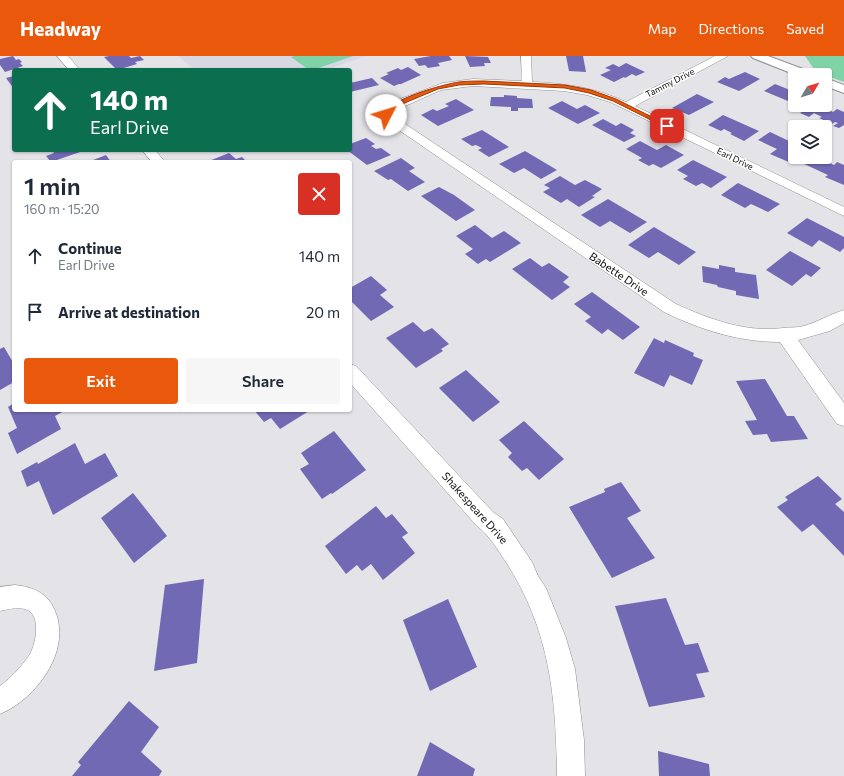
<!DOCTYPE html>
<html lang="en">
<head>
<meta charset="utf-8">
<style>
	body { margin:0; font-family:Commissioner,sans-serif; background:#f6f6f7; color:#1f2937; height:100vh; display:flex; flex-direction:column; font-size:15px; white-space:nowrap }
	* { box-sizing:border-box; margin:0 }
	p { font-size:13px; color:#747a83 }
	.icon { flex:none; width:22px; height:22px; fill:none; stroke:currentColor; stroke-width:2; stroke-linecap:round; stroke-linejoin:round }
	.map { position:relative; flex:1; overflow:hidden }
	.sheet { position:absolute; left:12px; top:104px; width:340px; height:252px; display:flex; flex-direction:column; background:#fff; border-radius:4px; box-shadow:0 1px 3px #0004 }
	.sheet>* { flex:none }
	.banner { position:absolute; left:12px; top:12px; width:340px; height:84px; border-radius:4px; box-shadow:0 1px 3px #0004; background:#0b6e4f; color:#fff; overflow:hidden }
	.needle { width:26px; rotate:52deg }
	.fabs { position:absolute; left:788px; top:12px; display:grid; gap:8px }
	.fabs a { display:grid; place-items:center; width:44px; height:44px; border-radius:4px; background:#fff; box-shadow:0 1px 3px #0004; font-size:20px }
	.pin { position:absolute; display:grid; place-items:center; width:34px; height:34px; color:#fff; margin:-17px; border-radius:8px; box-shadow:0 2px 6px #0006 }
	.me { position:absolute; width:44px; margin:-22px; rotate:50deg; stroke-linejoin:round; filter:drop-shadow(0 0 3px #0008) }
	.turn { display:flex; align-items:center; gap:14px; height:84px; padding:0 12px; font-size:18px }
	.turn .icon { width:52px; height:52px; stroke-width:2.5 }
	.turn b { display:block; font-size:28px; line-height:34px }
	.round { display:grid; place-items:center; flex:none; width:42px; height:42px; border-radius:4px; background:#f6f6f7 }
	.head { display:flex; align-items:center; justify-content:space-between; height:68px; padding:0 12px }
	h1 { font-size:24px; font-weight:600; line-height:30px }
	.primary-button { display:flex; gap:8px; margin-top:auto; padding:8px 12px }
	.primary-button a { flex:1; height:46px; border-radius:4px; background:#ea580c; color:#fff; font-size:16px; font-weight:600; line-height:46px; text-align:center }
	.primary-button a+a { background:#f6f6f7; color:#1f2937 }
	ul { padding:0; list-style:none }
	li { display:flex; align-items:center; gap:12px; height:56px; padding:0 12px }
	li div { flex:1 }
	li b { display:block; font-size:15px }
	li em { font-style:normal }
	header { display:flex; align-items:center; gap:24px; box-sizing:border-box; height:56px; padding:0 20px; background:#ea580c; color:#fff }
	header strong { font-size:19px }
	nav { display:flex; gap:22px; margin-inline-start:auto; font-size:14px }
	.map>svg:first-child { display:block }
</style>
</head>
<body>
<header>
<strong>Headway</strong>
<nav><a>Map</a><a>Directions</a><a>Saved</a></nav>
</header>
<div class="map">
<svg width="844" height="720" viewBox="0 0 844 720">
	<rect width="100%" height="100%" fill="#e3e3e8"/>
	<path fill="#d8d8e5" d="M 178,0 L 365,0 L 326,14 L 195,14 Z"/>
	<path fill="#80d3a7" d="M 294,0 L 353,0 L 313,14 L 309,14 L 291,1 Z
		M 805,0 L 844,0 L 844,26 L 816,16 Z"/>
	<path fill="#7169b3" d="M 13,0 L 16,4 L 19,3 L 22,6 L 20,7 L 23,10 L 5,16 L 0,9 L 0,3 Z
		M 109,0 L 129,0 L 131,2 L 140,0 L 144,4 L 135,6 L 137,8 L 117,14 L 104,1 Z
		M 431,0 L 449,0 L 452,4 L 438,7 L 440,10 L 428,12 L 425,9 L 419,10 L 414,3 Z
		M 465,0 L 488,1 L 491,7 L 484,7 L 485,10 L 470,11 Z
		M 566,0 L 583,0 L 586,16 L 569,15 Z
		M 626,7 L 645,16 L 636,20 L 632,18 L 625,22 L 624,21 L 614,26 L 600,19 L 611,14 L 605,12 L 613,8 L 619,11 Z
		M 408,11 L 421,19 L 401,28 L 399,28 L 394,30 L 380,22 L 389,18 L 386,17 L 398,12 L 401,14 Z
		M 745,16 L 760,23 L 739,35 L 717,26 L 725,21 L 729,23 Z
		M 14,20 L 14,33 L 6,22 Z
		M 372,22 L 379,29 L 350,36 L 350,27 Z
		M 775,28 L 795,36 L 795,48 L 764,35 Z
		M 697,38 L 714,46 L 689,59 L 672,52 Z
		M 504,39 L 517,40 L 517,42 L 532,43 L 533,52 L 518,52 L 518,55 L 511,55 L 511,51 L 490,50 L 491,41 L 504,41 Z
		M 456,43 L 474,54 L 438,70 L 421,59 L 433,53 L 437,55 L 449,50 L 445,48 Z
		M 562,45 L 577,53 L 585,49 L 600,57 L 578,68 L 548,52 Z
		M 813,49 L 817,49 L 833,56 L 837,53 L 844,56 L 844,69 L 839,72 L 833,70 L 838,67 L 835,66 L 832,68 L 819,62 L 822,61 L 814,57 L 809,61 L 800,57 Z
		M 723,59 L 759,75 L 744,85 L 730,78 L 732,77 L 724,73 L 721,75 L 708,69 Z
		M 603,63 L 616,70 L 621,67 L 634,74 L 630,77 L 636,80 L 624,86 L 592,69 Z
		M 482,74 L 509,91 L 489,101 L 478,94 L 482,92 L 476,89 L 472,90 L 461,83 Z
		M 770,76 L 789,85 L 793,82 L 795,83 L 795,101 L 799,101 L 791,107 L 770,98 L 777,93 L 758,84 Z
		M 366,82 L 375,88 L 371,90 L 376,93 L 381,92 L 391,99 L 367,109 L 347,94 L 350,94 L 350,88 Z
		M 640,85 L 657,94 L 666,89 L 684,99 L 661,112 L 653,108 L 649,110 L 638,104 L 642,102 L 626,93 Z
		M 52,94 L 86,94 L 51,106 L 46,100 L 54,97 Z
		M 525,95 L 557,114 L 541,123 L 524,112 L 514,117 L 499,108 Z
		M 229,97 L 236,103 L 242,101 L 247,106 L 211,106 L 209,105 Z
		M 106,99 L 111,106 L 88,106 Z
		M 811,101 L 817,101 L 834,109 L 837,106 L 844,109 L 844,129 L 825,121 L 828,119 L 802,107 Z
		M 401,102 L 415,112 L 409,115 L 425,126 L 408,135 L 391,123 L 388,124 L 374,115 Z
		M 693,104 L 727,121 L 711,132 L 702,127 L 696,130 L 683,123 L 688,120 L 677,114 Z
		M 560,120 L 575,129 L 585,124 L 602,133 L 592,140 L 595,141 L 579,151 L 567,143 L 561,147 L 543,136 L 550,132 L 544,129 Z
		M 738,127 L 780,148 L 768,156 L 751,148 L 745,152 L 721,139 Z
		M 439,131 L 454,139 L 475,154 L 456,165 L 421,140 Z
		M 608,143 L 647,166 L 630,177 L 610,165 L 600,171 L 581,159 Z
		M 807,162 L 844,181 L 844,192 L 840,196 L 819,184 L 812,191 L 787,177 Z
		M 475,169 L 492,182 L 504,175 L 521,187 L 490,206 L 486,203 L 478,208 L 465,198 L 473,193 L 456,180 Z
		M 654,171 L 696,196 L 679,209 L 658,196 L 649,202 L 628,189 Z
		M 790,195 L 821,212 L 811,221 L 806,218 L 792,230 L 766,214 Z
		M 530,202 L 542,211 L 549,207 L 569,221 L 563,226 L 570,231 L 552,244 L 512,213 Z
		M 719,209 L 735,212 L 735,216 L 756,219 L 759,243 L 736,239 L 736,235 L 718,231 L 717,229 L 703,226 L 702,210 L 719,213 Z
		M 371,220 L 387,234 L 380,239 L 394,251 L 371,265 L 350,244 L 350,232 Z
		M 592,236 L 640,271 L 623,284 L 608,273 L 602,278 L 585,265 L 591,261 L 574,248 Z
		M 413,266 L 424,276 L 432,272 L 449,288 L 441,293 L 443,295 L 416,312 L 386,282 Z
		M 654,282 L 664,287 L 665,284 L 694,297 L 693,300 L 703,304 L 692,329 L 670,319 L 664,331 L 634,317 Z
		M 4,291 L 14,308 L 14,326 L 0,334 L 0,293 Z
		M 466,314 L 500,346 L 473,366 L 439,332 Z
		M 765,323 L 787,360 L 794,360 L 808,383 L 771,386 L 767,378 L 753,379 L 745,365 L 757,364 L 736,325 Z
		M 14,347 L 14,354 L 66,354 L 55,360 L 61,373 L 17,398 L 8,377 L 17,372 L 8,351 Z
		M 254,354 L 308,354 L 309,355 L 280,373 L 271,362 L 264,366 Z
		M 524,365 L 564,403 L 539,424 L 527,412 L 522,415 L 508,401 L 512,397 L 499,384 Z
		M 334,375 L 366,414 L 332,438 L 331,437 L 322,443 L 300,413 L 309,408 L 301,397 Z
		M 75,387 L 85,408 L 105,397 L 118,420 L 53,459 L 39,425 L 27,431 L 21,415 L 37,406 L 38,408 Z
		M 818,420 L 842,443 L 835,448 L 844,456 L 844,500 L 813,468 L 802,476 L 777,451 L 788,444 L 785,441 Z
		M 621,426 L 641,455 L 627,462 L 655,502 L 612,522 L 569,451 L 605,436 L 604,433 Z
		M 133,437 L 167,480 L 134,507 L 101,462 Z
		M 376,450 L 386,462 L 392,458 L 408,477 L 402,481 L 415,497 L 383,524 L 371,508 L 362,515 L 357,509 L 346,518 L 325,490 Z
		M 204,523 L 197,607 L 154,615 L 165,529 Z
		M 666,542 L 685,589 L 698,587 L 709,616 L 696,618 L 705,641 L 649,651 L 615,550 Z
		M 448,543 L 477,611 L 430,635 L 403,564 Z
		M 129,645 L 159,671 L 141,696 L 162,715 L 159,720 L 72,720 L 81,709 L 78,706 Z
		M 430,686 L 475,713 L 473,720 L 417,720 Z
		M 658,695 L 709,708 L 710,720 L 659,720 Z"/>
	<g fill="none" stroke-linecap="round" stroke-linejoin="round">
		<defs>
			<path id="minor" d="M 57,0 L 68,0 L 80,14 L 69,14 Z
				M 521,0 L 531,0 L 532,26 C 564,27 597,32 626,46 L 715,0 L 728,0 L 635,50 L 844,151 L 844,160 L 610,46 L 587,39 L 564,35 L 473,30 L 441,34 L 394,55 L 393,60 L 676,248 C 709,263 746,277 783,272 C 789,271 797,272 804,270 C 818,266 830,258 844,254 L 844,267 L 830,275 L 798,284 L 844,347 L 844,370 L 837,368 L 780,286 C 739,286 701,274 664,256 L 383,63 L 382,57 L 386,49 L 392,46 L 443,27 L 473,23 L 522,25 Z
				M 142,94 L 155,94 L 165,106 L 152,106 Z
				M 350,308 L 356,310 L 493,456 L 503,463 L 532,506 L 538,520 L 546,532 L 566,582 L 575,613 L 584,684 L 585,720 L 557,720 C 556,641 550,574 506,506 C 497,493 490,480 477,470 L 350,327 Z
				M 15,529 C 33,531 48,537 55,555 C 72,595 36,643 0,658 L 0,630 C 12,621 22,610 30,598 C 36,587 42,558 25,553 C 17,551 8,553 0,555 L 0,531 Z"/>
			<path id="tertiary" d="M 751,0 L 768,0 L 811,16 L 813,19 L 796,19 L 753,2 Z
				M 825,22 L 844,29 L 844,37 L 825,30 Z"/>
		</defs>
		<use href="#minor" stroke="#8f8f94" stroke-width="1"/>
		<use href="#tertiary" stroke="#8f8f94" stroke-width="2"/>
		<use href="#minor" fill="#fff" fill-rule="evenodd"/>
		<use href="#tertiary" fill="#fff" fill-rule="evenodd"/>
	</g>
	<path fill="#ea580c" stroke="#983908" d="M 484,25 L 565,29 L 591,34 L 616,43 L 670,70 L 665,71 L 613,45 L 589,37 L 565,32 L 484,28 L 459,29 L 438,33 L 395,51 L 390,56 L 388,60 L 384,59 C 386,44 444,28 459,26 C 467,25 475,25 484,25 Z"/>
	<g text-anchor="middle" stroke-width="3" stroke-linejoin="round" paint-order="stroke">
		<g font-size="9" fill="#0e0e10" stroke="#fff">
			<text transform="translate(670 27) rotate(-27)" y="3">Tammy Drive</text>
			<text transform="translate(735 103) rotate(26)" y="3">Earl Drive</text>
		</g>
		<g font-size="11" fill="#0e0e10" stroke="#fff">
			<text transform="translate(619 218) rotate(34)" y="4">Babette Drive</text>
			<text transform="translate(475 452) rotate(48)" y="4">Shakespeare Drive</text>
		</g>
	</g>
</svg>
<div class="fabs">
<a><svg class="needle" viewBox="-14 -14 28 28"><path d="M0-13l5 13h-10z" fill="#e53935"/><path d="M0 13l5-13h-10z" fill="#747a83"/></svg></a>
<a><svg class="icon" aria-label="layers" viewBox="0 0 24 24"><path d="M12 4l9 5-9 5-9-5zM3 14l9 5 9-5"/></svg></a>
</div>
<div class="pin" style="left:667px;top:70px;background:#d93025"><svg class="icon" aria-label="arrive" viewBox="0 0 24 24"><path d="M6 21V4h12l-3 4 3 4H6"/></svg></div>
<svg class="me" style="left:386px;top:59px" viewBox="-20 -20 40 40"><circle r="19" fill="#fff"/><path d="M0-13L10 11 0 6-10 11z" fill="#ea580c"/></svg>
<div class="banner">
<div class="turn"><svg class="icon" aria-label="ahead" viewBox="0 0 24 24"><path d="M12 20V5M6 11l6-6 6 6"/></svg><div><b>140 m</b>Earl Drive</div></div>
</div>
<section class="sheet">
<div class="head"><div><h1>1 min</h1><p>160 m · 15:20</p></div><a class="round" style="background:#d93025;color:#fff"><svg class="icon" aria-label="close" viewBox="0 0 24 24"><path d="M6 6l12 12M18 6L6 18"/></svg></a></div>
<ul>
<li><svg class="icon" aria-label="ahead" viewBox="0 0 24 24"><path d="M12 20V5M6 11l6-6 6 6"/></svg><div><b>Continue</b><p>Earl Drive</p></div><em>140 m</em></li>
<li><svg class="icon" aria-label="arrive" viewBox="0 0 24 24"><path d="M6 21V4h12l-3 4 3 4H6"/></svg><div><b>Arrive at destination</b></div><em>20 m</em></li>
</ul>
<div class="primary-button"><a>Exit</a><a>Share</a></div>
</section>
</div>
</body>
</html>
